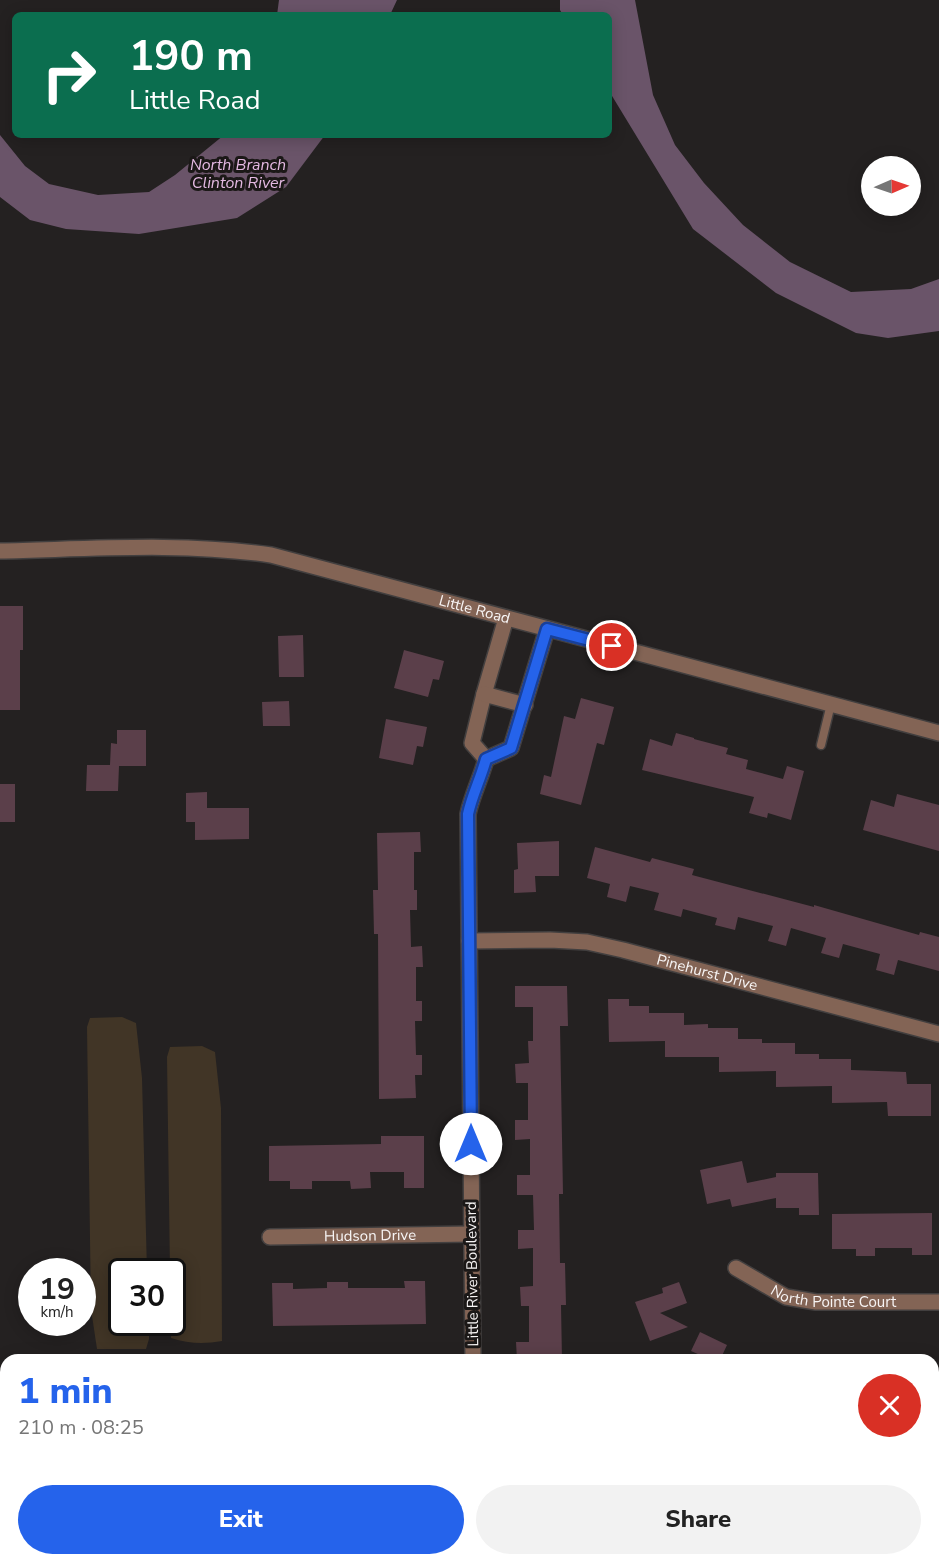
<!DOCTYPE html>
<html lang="en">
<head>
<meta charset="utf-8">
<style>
	body { margin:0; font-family:"Nunito Sans",sans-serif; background:#f2f2f2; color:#222; height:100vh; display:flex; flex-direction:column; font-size:22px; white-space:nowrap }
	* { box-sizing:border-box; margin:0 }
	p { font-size:20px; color:#767676 }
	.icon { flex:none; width:33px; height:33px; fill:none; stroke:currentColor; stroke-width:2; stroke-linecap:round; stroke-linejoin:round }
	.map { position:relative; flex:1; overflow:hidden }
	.side { position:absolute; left:0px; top:1354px; width:939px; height:212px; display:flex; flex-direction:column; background:#fff; border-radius:18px 18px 0 0; box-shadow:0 3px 15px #0003 }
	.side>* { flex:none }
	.top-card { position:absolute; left:12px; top:12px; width:600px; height:126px; border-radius:9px; box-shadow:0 3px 15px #0003; background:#0b6e4f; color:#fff; overflow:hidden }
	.needle { width:39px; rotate:88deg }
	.fabs { position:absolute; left:861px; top:156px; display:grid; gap:12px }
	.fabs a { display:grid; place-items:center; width:60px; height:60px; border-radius:50%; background:#fff; box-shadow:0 3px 15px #0003; font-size:30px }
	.speed { position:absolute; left:18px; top:1258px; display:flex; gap:12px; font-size:30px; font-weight:700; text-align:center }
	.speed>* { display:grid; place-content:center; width:78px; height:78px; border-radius:50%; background:#fff; box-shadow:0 3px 15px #0003; line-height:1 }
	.speed small { font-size:15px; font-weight:400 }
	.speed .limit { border:3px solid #111; border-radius:9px; background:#fff; color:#111 }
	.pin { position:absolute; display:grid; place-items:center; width:51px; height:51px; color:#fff; margin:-26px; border:3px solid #fff; border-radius:50%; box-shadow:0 2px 6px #0007 }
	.me { position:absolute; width:66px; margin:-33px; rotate:0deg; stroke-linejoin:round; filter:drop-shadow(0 0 4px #0008) }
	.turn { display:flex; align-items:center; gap:21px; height:126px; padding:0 18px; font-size:27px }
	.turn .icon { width:78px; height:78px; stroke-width:2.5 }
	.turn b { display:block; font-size:42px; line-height:51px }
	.round { display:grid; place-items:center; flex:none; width:63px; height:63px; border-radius:32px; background:#f2f2f2 }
	.headline { display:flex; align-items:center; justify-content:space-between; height:102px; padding:0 18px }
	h1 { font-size:36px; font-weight:800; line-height:45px; color:#2563eb }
	.primary-button { display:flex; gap:12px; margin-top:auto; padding:12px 18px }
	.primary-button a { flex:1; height:69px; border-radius:36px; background:#2563eb; color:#fff; font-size:24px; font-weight:800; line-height:69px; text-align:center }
	.primary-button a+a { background:#f2f2f2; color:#222 }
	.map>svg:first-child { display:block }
</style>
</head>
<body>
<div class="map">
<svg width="939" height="1565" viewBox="0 0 939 1565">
	<rect width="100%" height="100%" fill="#242121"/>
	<path fill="#413526" d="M 122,1017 L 136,1023 L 142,1078 L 147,1272 L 122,1272 L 122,1323 L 149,1323 L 149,1339 L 146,1349 L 97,1349 L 91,1309 L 87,1027 L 90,1018 Z
		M 202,1046 L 215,1052 L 221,1108 L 222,1341 C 205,1344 189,1344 171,1338 L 172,1272 L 170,1272 L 167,1057 L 170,1047 Z"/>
	<path fill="#6a5469" d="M 279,0 L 397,0 L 390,15 L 277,15 Z
		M 560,0 L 635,0 L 653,95 L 675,145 L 704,183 L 743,225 L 790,262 L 851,292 L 911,289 L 939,279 L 939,331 L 888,338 L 856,333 L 776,293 L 693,229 L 609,91 L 609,15 L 563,15 L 560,10 Z
		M 0,135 L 25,166 L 49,184 L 98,195 L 149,192 L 175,175 L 224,135 L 325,135 L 286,187 L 237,218 L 139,234 L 66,229 L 30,220 L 0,197 Z"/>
	<path fill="#5b3f4a" d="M 0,606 L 23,606 L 23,650 L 20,650 L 20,710 L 0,710 Z
		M 303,635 L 304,677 L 279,677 L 278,636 Z
		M 404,650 L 444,661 L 439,680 L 433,679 L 428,697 L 394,688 Z
		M 581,698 L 614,707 L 604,745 L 597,743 L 581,805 L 540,794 L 544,775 L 551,777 L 564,716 L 575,719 Z
		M 289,701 L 290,726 L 263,726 L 262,702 Z
		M 386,719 L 427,727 L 423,747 L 417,746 L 413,765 L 379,758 Z
		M 117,730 L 146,730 L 146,766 L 119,766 L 118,791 L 86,791 L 87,765 L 110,765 L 111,743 L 117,744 Z
		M 676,733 L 694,738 L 694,739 L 728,748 L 726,754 L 748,760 L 746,769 L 783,779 L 787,766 L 804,771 L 791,820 L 768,813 L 767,818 L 749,813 L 754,797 L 642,770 L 650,739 L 672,746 Z
		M 0,784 L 15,784 L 15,822 L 0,822 Z
		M 207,792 L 207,808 L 249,808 L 249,839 L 195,840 L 195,822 L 186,822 L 186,793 Z
		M 897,794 L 939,805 L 939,851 L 863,830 L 871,800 L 894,807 Z
		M 420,832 L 421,852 L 414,852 L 414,890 L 417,890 L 417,910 L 410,910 L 411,947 L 422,946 L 423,967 L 416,967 L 416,1001 L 422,1001 L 422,1021 L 415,1021 L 416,1055 L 422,1055 L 422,1075 L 415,1075 L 416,1098 L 379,1099 L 378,934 L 374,934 L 373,890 L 378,890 L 377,833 Z
		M 559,841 L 559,876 L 535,876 L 536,892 L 514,893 L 514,870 L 518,869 L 517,843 Z
		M 595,847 L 650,862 L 652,858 L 694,869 L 692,875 L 814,907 L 814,905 L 919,935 L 920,932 L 939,937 L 939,971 L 898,960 L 894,975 L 876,970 L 880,954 L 843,944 L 839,958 L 821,953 L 826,938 L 791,928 L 786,946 L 768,941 L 773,926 L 738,917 L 735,930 L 715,925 L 717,918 L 683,909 L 681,917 L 654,910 L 659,893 L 630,886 L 626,902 L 607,897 L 610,884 L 587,878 Z
		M 515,986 L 567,986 L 568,1026 L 560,1026 L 563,1194 L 559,1194 L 560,1263 L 565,1263 L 566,1305 L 561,1305 L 562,1360 L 517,1360 L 516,1342 L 529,1342 L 529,1306 L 521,1306 L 520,1287 L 533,1286 L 533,1248 L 518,1249 L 518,1230 L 534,1230 L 533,1195 L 517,1195 L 517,1175 L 530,1175 L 530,1139 L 515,1140 L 515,1120 L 528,1120 L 528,1083 L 516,1083 L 515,1064 L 529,1063 L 528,1041 L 533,1041 L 533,1007 L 515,1007 Z
		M 608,999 L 629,999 L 629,1006 L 649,1006 L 649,1013 L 684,1013 L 684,1025 L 708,1024 L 708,1028 L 738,1028 L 738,1039 L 762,1039 L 762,1043 L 795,1043 L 795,1054 L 819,1054 L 819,1059 L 851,1059 L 851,1070 L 906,1072 L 907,1084 L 931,1084 L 931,1116 L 888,1116 L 887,1102 L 832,1103 L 832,1086 L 776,1087 L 776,1071 L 719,1072 L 719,1057 L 665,1057 L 665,1041 L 609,1042 Z
		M 381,1136 L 424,1136 L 424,1188 L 404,1188 L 404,1172 L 370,1172 L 371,1188 L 351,1189 L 350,1181 L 312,1181 L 312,1189 L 290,1189 L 290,1181 L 269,1181 L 269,1146 L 381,1144 Z
		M 742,1161 L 747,1183 L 776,1177 L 776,1173 L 818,1173 L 819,1215 L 799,1215 L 799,1208 L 776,1208 L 776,1198 L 732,1207 L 730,1199 L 707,1204 L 700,1170 Z
		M 932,1213 L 932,1255 L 912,1255 L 912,1248 L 875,1248 L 875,1256 L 856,1256 L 856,1249 L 832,1249 L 832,1214 Z
		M 404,1281 L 425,1281 L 426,1324 L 273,1326 L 272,1283 L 293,1283 L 293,1289 L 327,1288 L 327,1282 L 348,1282 L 348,1288 L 405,1288 Z
		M 679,1282 L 687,1303 L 660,1313 L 688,1327 L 650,1341 L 635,1302 L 663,1293 L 662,1288 Z
		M 700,1332 L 727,1345 L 720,1360 L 697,1360 L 700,1355 L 691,1351 Z"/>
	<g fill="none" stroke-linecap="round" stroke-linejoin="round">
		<defs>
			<path id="lane" d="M 821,745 L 831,704"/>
			<g id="street">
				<path id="s1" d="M 0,551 C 91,549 181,542 271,555 L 939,733"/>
				<path d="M 506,618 L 484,694 L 472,743 L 486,759 L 511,748 L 547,629"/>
				<path d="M 484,694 L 525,705"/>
				<path id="s2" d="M 469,941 L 550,940 L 587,942 L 623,950 L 939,1034"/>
				<path id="s3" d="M 270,1237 L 471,1234"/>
				<path id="s4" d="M 736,1268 L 786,1297 L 816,1302 L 939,1302"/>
				<path d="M 473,1360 L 468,814 C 472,795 481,778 486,759"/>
				<path d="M 0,1481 L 6,1481"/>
				<path d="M 461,1560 L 473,1565"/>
			</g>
		</defs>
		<use href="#lane" stroke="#423f3f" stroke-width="11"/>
		<use href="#street" stroke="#423f3f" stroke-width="18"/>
		<use href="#lane" stroke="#836455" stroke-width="8"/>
		<use href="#street" stroke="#836455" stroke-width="15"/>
	</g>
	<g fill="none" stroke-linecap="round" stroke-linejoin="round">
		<defs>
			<path id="route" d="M 471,1144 L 468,814 C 472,795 481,778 486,759 L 511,748 L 547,629 L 612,646"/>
		</defs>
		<use href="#route" stroke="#184099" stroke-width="15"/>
		<use href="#route" stroke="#2563eb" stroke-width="10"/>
	</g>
	<g text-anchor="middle" stroke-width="6" stroke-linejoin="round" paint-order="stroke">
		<g font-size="15" fill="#f7f4f4" stroke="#1b1817">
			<text dy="5" stroke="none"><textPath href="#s1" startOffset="482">Little Road</textPath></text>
			<text dy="5" stroke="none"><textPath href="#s2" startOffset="242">Pinehurst Drive</textPath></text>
			<text dy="5" stroke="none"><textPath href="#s3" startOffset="100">Hudson Drive</textPath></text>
			<text transform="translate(472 1274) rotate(-91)" y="5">Little River Boulevard</text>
			<text dy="5" stroke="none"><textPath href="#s4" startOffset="105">North Pointe Court</textPath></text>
		</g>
		<g font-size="16" font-style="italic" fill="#e4b9e2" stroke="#1b1817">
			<text x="238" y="170">North Branch<tspan x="238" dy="18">Clinton River</tspan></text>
		</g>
	</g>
</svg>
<div class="fabs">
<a><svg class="needle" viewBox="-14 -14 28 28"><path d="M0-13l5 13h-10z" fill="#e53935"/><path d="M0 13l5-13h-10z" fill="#767676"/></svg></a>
</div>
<div class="speed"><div>19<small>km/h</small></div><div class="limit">30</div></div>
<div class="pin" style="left:612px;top:646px;background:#d93025"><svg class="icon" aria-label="arrive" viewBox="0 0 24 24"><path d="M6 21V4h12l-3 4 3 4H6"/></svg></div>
<svg class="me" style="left:471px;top:1144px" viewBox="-20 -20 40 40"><circle r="19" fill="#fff"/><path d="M0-13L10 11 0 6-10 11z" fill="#2563eb"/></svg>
<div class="top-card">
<div class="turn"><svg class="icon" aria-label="right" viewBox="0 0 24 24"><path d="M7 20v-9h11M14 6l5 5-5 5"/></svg><div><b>190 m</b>Little Road</div></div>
</div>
<section class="side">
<div class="headline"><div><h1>1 min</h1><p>210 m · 08:25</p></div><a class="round" style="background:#d93025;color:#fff"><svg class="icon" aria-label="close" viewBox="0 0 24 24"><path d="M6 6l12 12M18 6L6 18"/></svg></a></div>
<div class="primary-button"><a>Exit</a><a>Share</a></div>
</section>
</div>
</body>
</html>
